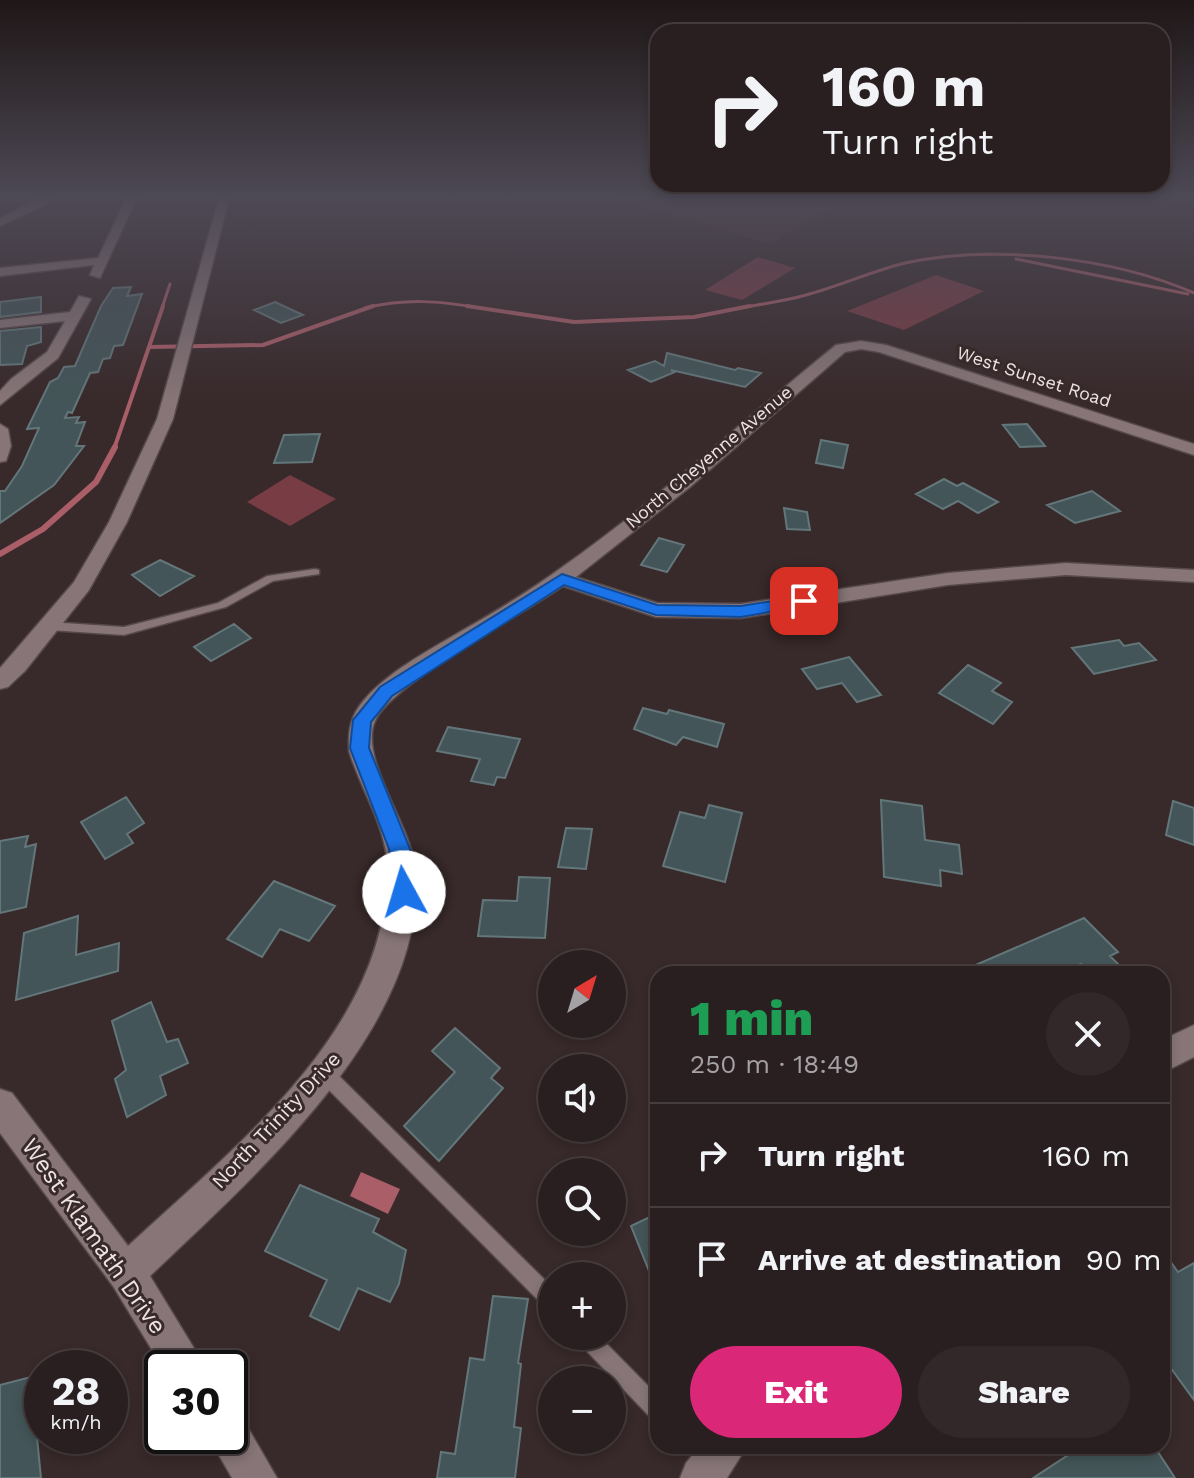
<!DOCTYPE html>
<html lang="en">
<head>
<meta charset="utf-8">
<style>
	body { margin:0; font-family:"Work Sans",sans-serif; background:#322729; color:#f1f3f6; height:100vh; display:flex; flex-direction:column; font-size:30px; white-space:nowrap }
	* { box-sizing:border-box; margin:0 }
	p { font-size:26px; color:#a5a2a5 }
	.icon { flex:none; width:44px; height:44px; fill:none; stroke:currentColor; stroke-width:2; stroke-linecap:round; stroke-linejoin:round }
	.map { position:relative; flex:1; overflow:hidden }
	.drawer { position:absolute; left:650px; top:966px; width:520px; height:488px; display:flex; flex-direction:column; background:#2a1f20; border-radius:24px; box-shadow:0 4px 12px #0003,0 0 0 2px #463d3e }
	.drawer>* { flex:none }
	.banner { position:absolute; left:650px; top:24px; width:520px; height:168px; border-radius:24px; box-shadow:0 4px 12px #0003,0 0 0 2px #463d3e; background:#2a1f20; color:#f1f3f6; overflow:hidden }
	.needle { width:52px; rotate:38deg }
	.controls { position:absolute; left:538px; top:950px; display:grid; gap:16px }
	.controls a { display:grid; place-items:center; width:88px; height:88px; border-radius:50%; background:#2a1f20; box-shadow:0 4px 12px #0003,0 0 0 2px #463d3e; font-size:40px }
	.speed { position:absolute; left:24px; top:1350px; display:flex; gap:16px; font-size:40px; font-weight:700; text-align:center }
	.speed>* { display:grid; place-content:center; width:104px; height:104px; border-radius:50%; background:#2a1f20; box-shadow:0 4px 12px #0003,0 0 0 2px #463d3e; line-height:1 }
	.speed small { font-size:20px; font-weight:400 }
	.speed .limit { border:4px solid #111; border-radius:12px; background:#fff; color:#111 }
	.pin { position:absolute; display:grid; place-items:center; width:68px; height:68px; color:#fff; margin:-34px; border-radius:16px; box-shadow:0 4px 12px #0006 }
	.me { position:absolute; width:88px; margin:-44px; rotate:354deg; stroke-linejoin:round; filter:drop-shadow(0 0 6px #0008) }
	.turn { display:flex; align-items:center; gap:28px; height:168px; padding:0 40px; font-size:36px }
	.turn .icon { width:104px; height:104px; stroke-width:2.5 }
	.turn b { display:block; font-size:56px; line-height:68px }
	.round { display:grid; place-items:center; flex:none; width:84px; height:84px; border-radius:42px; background:#322729 }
	.headline { display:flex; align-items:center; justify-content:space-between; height:136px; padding:0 40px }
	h1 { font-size:48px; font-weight:800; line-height:60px; color:#1e9e55 }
	.action { display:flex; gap:16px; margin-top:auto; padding:16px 40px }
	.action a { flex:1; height:92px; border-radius:48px; background:#db2777; color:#fff; font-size:32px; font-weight:800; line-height:92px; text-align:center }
	.action a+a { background:#322729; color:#f1f3f6 }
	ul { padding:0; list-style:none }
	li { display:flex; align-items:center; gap:24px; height:104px; padding:0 40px; border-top:2px solid #463d3e }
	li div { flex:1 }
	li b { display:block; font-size:30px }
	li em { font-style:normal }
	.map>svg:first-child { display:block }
</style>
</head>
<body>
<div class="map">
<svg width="1194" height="1478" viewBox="0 0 1194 1478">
	<rect width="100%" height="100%" fill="#38292a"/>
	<path fill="#473235" d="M 596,195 L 856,195 L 771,244 Z"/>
	<path fill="#783c45" d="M 758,257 L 795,268 L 742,300 L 705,290 Z
		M 936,275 L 984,291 L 904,330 L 847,311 Z
		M 290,475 L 336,499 L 290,526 L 247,502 Z"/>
	<path fill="#aa5e68" d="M 361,1172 L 400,1189 L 388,1214 L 350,1196 Z"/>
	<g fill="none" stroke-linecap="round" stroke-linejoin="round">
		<path stroke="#aa5e68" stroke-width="3" d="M 1016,259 L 1188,294
			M 162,308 L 170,284
			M 365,308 C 408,298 438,301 481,308
			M 740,308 C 762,304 785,301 806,295 C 840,286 872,271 905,263 C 993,244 1112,257 1194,293"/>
		<path stroke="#aa5e68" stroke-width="4" d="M 467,306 L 574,322 L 694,317 L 750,306
			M 150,347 L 263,345 L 373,306
			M 114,449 L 163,306"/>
		<path stroke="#aa5e68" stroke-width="6" d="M 0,554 L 43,529 L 96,482 L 115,447"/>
	</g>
	<path fill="#435558" stroke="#637679" stroke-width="2" d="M 131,287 L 127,296 L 142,294 L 123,345 L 114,346 L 110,358 L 103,359 L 98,372 L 90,373 L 72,413 L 68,412 L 65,418 L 79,417 L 76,423 L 85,422 L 76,446 L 84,446 L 54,485 L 0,523 L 0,491 L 5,491 L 22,466 L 39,428 L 27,429 L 50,382 L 58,378 L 64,367 L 75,366 L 101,306 L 113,288 Z
		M 41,297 L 41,312 L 0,317 L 0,302 Z
		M 275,302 L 303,315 L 281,323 L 254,310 Z
		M 41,327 L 41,342 L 27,346 L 22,364 L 0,365 L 0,331 Z
		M 667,353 L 735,370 L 738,368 L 761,373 L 745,387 L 671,370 L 675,372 L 651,382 L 628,370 L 655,361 L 664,366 Z
		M 1027,424 L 1045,446 L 1020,447 L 1003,425 Z
		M 320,434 L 312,462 L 274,463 L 284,435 Z
		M 821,440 L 848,445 L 843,468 L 816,463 Z
		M 944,479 L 957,486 L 963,483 L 998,502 L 978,513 L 958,501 L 943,509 L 916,494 Z
		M 1092,491 L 1120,511 L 1075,523 L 1047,505 Z
		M 784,508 L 807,512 L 810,530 L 787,529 Z
		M 659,538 L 684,545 L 667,572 L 641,565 Z
		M 160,560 L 194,576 L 160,596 L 132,575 Z
		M 234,624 L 251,638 L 211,661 L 194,647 Z
		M 1119,640 L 1124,646 L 1139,643 L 1156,660 L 1094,674 L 1072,648 Z
		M 849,657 L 881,695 L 857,702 L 842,683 L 817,689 L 802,669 Z
		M 968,665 L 1001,683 L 992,691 L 1012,702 L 993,724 L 939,693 Z
		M 643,708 L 667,714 L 669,710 L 724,724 L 717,747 L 683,737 L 676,745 L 634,729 Z
		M 448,727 L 520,739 L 505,778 L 497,777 L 494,785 L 471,781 L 480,759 L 437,751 Z
		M 126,797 L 144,823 L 127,834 L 133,843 L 105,859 L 81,822 Z
		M 881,800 L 922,806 L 925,840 L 959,845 L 962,874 L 940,870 L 941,886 L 884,877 Z
		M 1173,801 L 1194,808 L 1194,845 L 1166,835 Z
		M 709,805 L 742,813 L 725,882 L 663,866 L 680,812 L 705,818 Z
		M 566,828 L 592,829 L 586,869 L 558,867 Z
		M 28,836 L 25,847 L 36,844 L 26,907 L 0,913 L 0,841 Z
		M 519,877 L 550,878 L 545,938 L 478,936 L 483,900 L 517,901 Z
		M 274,881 L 335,906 L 309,941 L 280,929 L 262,957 L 227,939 Z
		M 78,916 L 76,955 L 119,943 L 118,971 L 16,1000 L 24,933 Z
		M 1084,918 L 1118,952 L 1110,956 L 1128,974 L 1090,974 L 1081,964 L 1055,974 L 955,974 Z
		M 151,1002 L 167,1042 L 178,1039 L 188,1063 L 160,1076 L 166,1095 L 127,1117 L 115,1079 L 126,1070 L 112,1021 Z
		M 455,1028 L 500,1068 L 491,1078 L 503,1088 L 439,1161 L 404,1126 L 455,1072 L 432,1051 Z
		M 300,1185 L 379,1219 L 373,1232 L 406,1250 L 399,1284 L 390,1302 L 358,1288 L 339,1330 L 310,1316 L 327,1280 L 265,1251 Z
		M 658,1213 L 658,1291 L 657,1291 L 631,1226 Z
		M 1162,1250 L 1178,1272 L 1194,1263 L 1194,1400 L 1162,1356 Z
		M 493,1296 L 528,1299 L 518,1363 L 521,1364 L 514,1427 L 521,1428 L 515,1478 L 437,1478 L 441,1452 L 455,1454 L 470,1358 L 484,1360 Z
		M 31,1377 L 41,1478 L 0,1478 L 0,1385 Z
		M 1082,1446 L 1154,1446 L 1175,1478 L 1033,1478 Z"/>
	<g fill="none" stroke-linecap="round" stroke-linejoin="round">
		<defs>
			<path id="service" d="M 315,569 L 319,570 L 319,574 L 273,581 L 226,607 L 124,635 L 49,630 L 44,626 L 49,622 L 124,627 L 218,603 L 267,576 Z
				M 323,1064 L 329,1066 L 552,1287 L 552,1309 L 545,1307 L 317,1078 L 315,1072 L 317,1066 Z
				M 576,1336 L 599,1336 L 658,1396 L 658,1421 L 651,1418 L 579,1343 Z"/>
			<path id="minor" d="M 43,195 L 55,195 L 43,206 L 0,226 L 0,219 Z
				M 128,195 L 138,195 L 100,278 L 90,275 L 94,265 L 0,276 L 0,268 L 98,258 Z
				M 434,195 L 457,195 L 452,198 Z
				M 79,296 L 91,299 L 58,358 L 0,405 L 0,391 L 11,379 L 47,352 L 65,321 L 0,328 L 0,320 L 70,312 Z
				M 861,341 L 886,345 L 1194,444 L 1194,455 L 879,352 L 861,349 L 845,352 L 690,487 L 576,577 L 657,603 L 741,604 L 948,573 L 1066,563 L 1194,570 L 1194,582 L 1066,575 L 948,585 L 741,618 L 656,617 L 563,586 C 523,614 394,683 376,719 C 357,755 409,823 414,862 C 436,1020 252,1178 150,1276 L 206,1368 L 163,1368 L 113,1286 L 0,1133 L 0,1089 L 12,1093 L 128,1246 C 235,1147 391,1026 387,866 C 387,828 360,788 349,751 C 348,731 350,716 364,700 C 388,672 426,652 458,633 C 493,613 528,592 561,568 C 658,500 744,419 836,345 Z
				M 0,424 L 8,429 L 11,446 L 6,461 L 0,462 Z
				M 1194,1025 L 1194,1057 L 1162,1073 L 1162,1040 Z
				M 230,1416 L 244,1421 L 277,1478 L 232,1478 L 208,1436 L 230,1436 Z
				M 700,1446 L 747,1446 L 727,1478 L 680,1478 L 686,1463 Z"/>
			<path id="tertiary" d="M 220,195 L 230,195 L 173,419 L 127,522 L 89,590 L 25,671 L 8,687 L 0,689 L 0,668 L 74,582 L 109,522 L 157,419 Z"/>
		</defs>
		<use href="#service" stroke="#554849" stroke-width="3"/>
		<use href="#minor" stroke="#554849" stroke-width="3"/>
		<use href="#tertiary" stroke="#554849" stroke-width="3"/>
		<use href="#service" fill="#877577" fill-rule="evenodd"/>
		<use href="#minor" fill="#877577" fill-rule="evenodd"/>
		<use href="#tertiary" fill="#877577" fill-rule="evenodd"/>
	</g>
	<linearGradient id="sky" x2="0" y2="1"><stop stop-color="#1f1717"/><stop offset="0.49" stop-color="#4d4955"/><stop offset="1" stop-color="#4d4955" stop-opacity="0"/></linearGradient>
	<rect width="1194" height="402" fill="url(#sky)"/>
	<path fill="#1a73e8" stroke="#114b97" stroke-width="2" d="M 562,574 L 657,605 L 741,606 L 804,596 L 812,601 L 804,606 L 741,617 L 656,615 L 564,585 L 392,696 L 371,722 L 369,748 L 410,849 L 415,892 L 412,899 L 404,902 L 397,899 L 389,849 L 350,748 L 353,720 L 380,687 Z"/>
	<g text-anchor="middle" stroke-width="6" stroke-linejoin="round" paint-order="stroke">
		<g font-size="18" fill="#ede3e3" stroke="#38292a">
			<text transform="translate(1034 377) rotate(18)" y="6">West Sunset Road</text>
			<text transform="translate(709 457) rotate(-40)" y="6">North Cheyenne Avenue</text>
		</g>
		<g font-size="20" fill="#ede3e3" stroke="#38292a">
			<text transform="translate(276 1120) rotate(-47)" y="7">North Trinity Drive</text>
		</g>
		<g font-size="24" fill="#ede3e3" stroke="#38292a">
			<text transform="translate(94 1236) rotate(55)" y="8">West Klamath Drive</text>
		</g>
	</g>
</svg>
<div class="controls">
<a><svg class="needle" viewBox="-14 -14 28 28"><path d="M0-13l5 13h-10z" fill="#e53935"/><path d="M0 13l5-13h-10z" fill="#a5a2a5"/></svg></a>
<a><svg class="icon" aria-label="sound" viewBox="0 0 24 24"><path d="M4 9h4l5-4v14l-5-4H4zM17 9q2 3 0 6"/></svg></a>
<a><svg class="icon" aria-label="search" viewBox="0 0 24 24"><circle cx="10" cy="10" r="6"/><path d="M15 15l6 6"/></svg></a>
<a>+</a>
<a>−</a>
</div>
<div class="speed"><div>28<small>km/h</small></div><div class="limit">30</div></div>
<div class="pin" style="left:804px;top:601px;background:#d93025"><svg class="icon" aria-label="arrive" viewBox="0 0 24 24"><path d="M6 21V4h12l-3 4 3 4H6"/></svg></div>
<svg class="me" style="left:404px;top:892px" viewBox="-20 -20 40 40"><circle r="19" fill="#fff"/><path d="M0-13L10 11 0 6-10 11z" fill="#1a73e8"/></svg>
<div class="banner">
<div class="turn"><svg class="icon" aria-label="right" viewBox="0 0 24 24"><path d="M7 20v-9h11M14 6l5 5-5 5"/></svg><div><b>160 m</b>Turn right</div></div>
</div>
<section class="drawer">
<div class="headline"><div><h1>1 min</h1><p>250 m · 18:49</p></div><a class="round"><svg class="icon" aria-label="close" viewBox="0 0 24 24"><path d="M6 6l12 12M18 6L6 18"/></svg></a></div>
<ul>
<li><svg class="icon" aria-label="right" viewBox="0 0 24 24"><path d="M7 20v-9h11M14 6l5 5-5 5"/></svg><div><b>Turn right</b></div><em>160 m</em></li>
<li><svg class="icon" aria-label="arrive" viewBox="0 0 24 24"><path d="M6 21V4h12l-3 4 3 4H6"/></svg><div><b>Arrive at destination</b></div><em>90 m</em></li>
</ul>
<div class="action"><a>Exit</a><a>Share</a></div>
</section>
</div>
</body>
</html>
